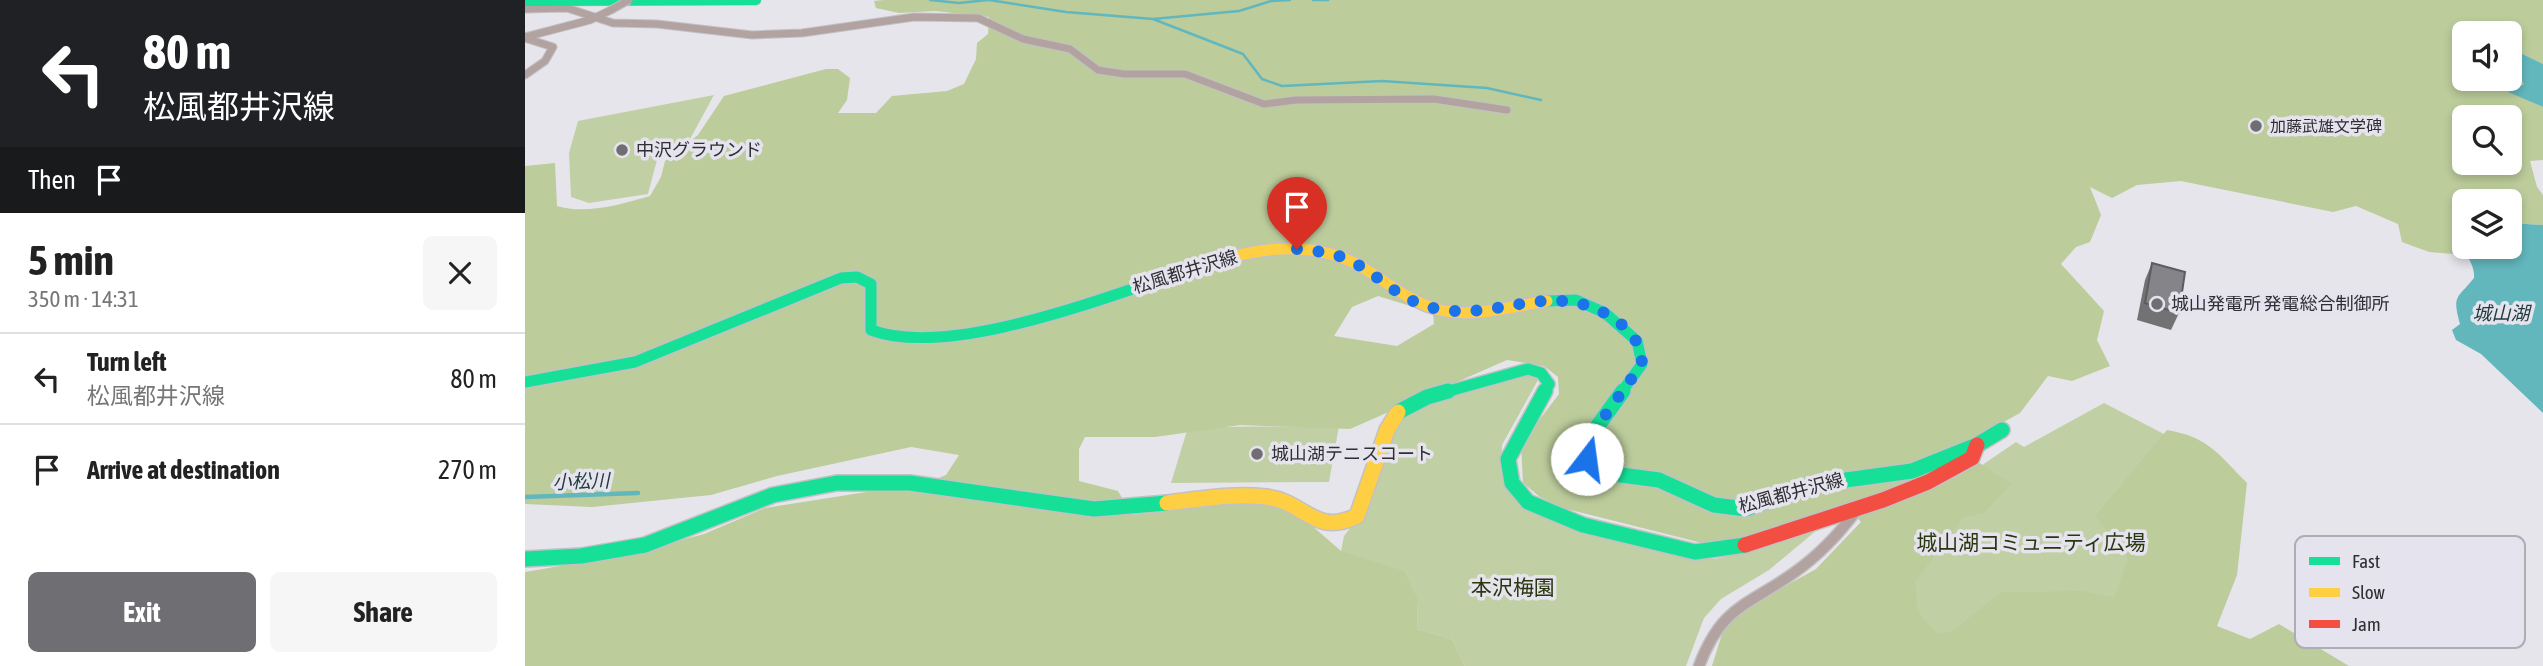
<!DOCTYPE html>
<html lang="en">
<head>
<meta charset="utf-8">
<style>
	body { margin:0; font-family:"Asap Condensed","Noto Sans JP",sans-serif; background:#f6f6f6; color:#222; height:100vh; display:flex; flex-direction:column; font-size:26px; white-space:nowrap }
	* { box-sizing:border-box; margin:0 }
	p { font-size:23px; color:#767676 }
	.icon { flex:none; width:38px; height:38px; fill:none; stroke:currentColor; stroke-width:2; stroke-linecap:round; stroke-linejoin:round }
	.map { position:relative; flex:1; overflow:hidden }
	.panel { display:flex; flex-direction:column; background:#fff; width:525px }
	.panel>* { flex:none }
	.hud { background:#202124; color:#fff; overflow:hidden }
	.buttons { position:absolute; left:1927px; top:21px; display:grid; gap:14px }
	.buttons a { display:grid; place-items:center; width:70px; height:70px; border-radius:10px; background:#fff; box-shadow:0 4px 10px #0003; font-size:35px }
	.pin { position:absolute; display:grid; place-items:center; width:60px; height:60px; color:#fff; margin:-72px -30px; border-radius:50% 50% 50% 0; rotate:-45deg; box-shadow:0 0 7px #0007 }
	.pin .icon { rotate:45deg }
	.me { position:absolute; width:77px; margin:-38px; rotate:15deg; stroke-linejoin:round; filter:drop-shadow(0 0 5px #0008) }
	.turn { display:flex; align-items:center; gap:24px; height:147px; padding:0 28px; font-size:32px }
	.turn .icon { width:91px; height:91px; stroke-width:2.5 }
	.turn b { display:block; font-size:49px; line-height:60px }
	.then { display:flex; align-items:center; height:66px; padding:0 28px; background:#0003; gap:14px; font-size:26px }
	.round { display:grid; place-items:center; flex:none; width:74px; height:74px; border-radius:10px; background:#f6f6f6 }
	.summary { display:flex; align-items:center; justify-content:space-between; height:119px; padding:0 28px }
	h1 { font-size:42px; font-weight:700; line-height:52px }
	.button { display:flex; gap:14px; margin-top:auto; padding:14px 28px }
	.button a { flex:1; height:80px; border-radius:10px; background:#6f6e73; color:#fff; font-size:28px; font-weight:700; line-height:80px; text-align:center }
	.button a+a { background:#f6f6f6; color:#222 }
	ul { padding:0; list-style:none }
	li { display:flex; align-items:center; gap:21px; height:91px; padding:0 28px; border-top:2px solid #e0e0e0 }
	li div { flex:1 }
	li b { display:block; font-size:26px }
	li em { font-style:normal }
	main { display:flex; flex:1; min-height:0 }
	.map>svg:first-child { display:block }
</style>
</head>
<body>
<main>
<section class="panel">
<div class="hud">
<div class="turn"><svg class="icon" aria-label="left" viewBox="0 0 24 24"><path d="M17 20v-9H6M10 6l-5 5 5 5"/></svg><div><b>80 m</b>松風都井沢線</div></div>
<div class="then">Then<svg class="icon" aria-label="arrive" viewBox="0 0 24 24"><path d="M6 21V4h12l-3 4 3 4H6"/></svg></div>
</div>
<div class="summary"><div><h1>5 min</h1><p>350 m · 14:31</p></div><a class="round"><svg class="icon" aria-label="close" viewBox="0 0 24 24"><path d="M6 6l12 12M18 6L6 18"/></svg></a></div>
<ul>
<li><svg class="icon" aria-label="left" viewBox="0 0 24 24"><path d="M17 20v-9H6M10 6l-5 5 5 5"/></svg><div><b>Turn left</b><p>松風都井沢線</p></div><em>80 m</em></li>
<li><svg class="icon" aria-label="arrive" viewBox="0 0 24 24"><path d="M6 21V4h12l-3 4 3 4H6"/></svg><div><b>Arrive at destination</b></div><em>270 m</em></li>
</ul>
<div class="button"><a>Exit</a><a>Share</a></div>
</section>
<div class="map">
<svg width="2018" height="666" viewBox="0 0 2018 666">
	<rect width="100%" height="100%" fill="#e6e5eb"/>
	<path fill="#c1d0a4" d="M 189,95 L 165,139 L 133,156 L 123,194 L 64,203 L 46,197 L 44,153 L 53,121 Z
		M 980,373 L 1008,375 L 1013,380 L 977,445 L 976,472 L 988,497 L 1015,516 L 1170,558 L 1190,559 L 1208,555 L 1298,525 L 1244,570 L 1196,599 L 1179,618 L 1161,666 L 940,666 L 927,639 L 892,629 L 893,600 L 816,551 L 819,536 L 835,515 L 876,416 L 881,411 Z
		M 1579,403 L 1639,434 L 1593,608 L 1278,666 L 1447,472 L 1491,442 L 1499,447 Z
		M 814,426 L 804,482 L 646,483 L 663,427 Z"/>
	<path fill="#bccc9b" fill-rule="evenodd" d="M 359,0 L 2018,0 L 2018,64 L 1985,48 L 1984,33 L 1939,33 L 1939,79 L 1984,79 L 1985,69 L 2000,84 L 1984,91 L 2018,107 L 2018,160 L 2005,161 L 2012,187 L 2018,195 L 2018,225 L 1985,223 L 1984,201 L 1939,201 L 1941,255 L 1904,252 L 1877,242 L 1873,224 L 1831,206 L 1808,212 L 1656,181 L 1612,185 L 1587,198 L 1565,187 L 1576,215 L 1565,242 L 1551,247 L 1536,264 L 1579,311 L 1572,340 L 1585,366 L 1547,381 L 1523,376 L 1495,413 L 1457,434 L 1441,454 L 1486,484 L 1459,513 L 1439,517 L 1390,582 L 1393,612 L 1411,633 L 1426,632 L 1476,592 L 1559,591 L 1589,598 L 1603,558 L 1570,516 L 1642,430 C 1684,437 1694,455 1722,483 L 1712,575 L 1692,626 L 1725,639 L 1754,624 L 1824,666 L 1187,666 L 1202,618 L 1291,569 L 1336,522 L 1323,507 L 1197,548 L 1038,508 L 1015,497 L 998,483 L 996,444 L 1034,394 L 1033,377 L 1019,366 L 982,360 L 825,429 L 715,425 L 630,437 L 560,437 L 554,449 L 554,481 L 593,491 L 607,515 L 704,504 L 755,504 L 777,517 L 816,551 L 879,571 L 893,600 L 892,629 L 927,639 L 940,666 L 0,666 L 0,572 L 100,555 L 179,534 L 240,508 L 348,491 L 389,488 L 421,475 L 434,455 L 386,447 L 252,476 L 186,495 L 67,507 L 0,504 L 0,166 L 30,163 L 32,206 C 61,215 97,204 125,196 L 136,177 L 140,161 L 173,135 L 199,96 L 301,69 L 313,69 L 325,78 L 322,100 L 313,113 L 351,113 L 367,96 L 422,91 L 439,84 L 451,59 L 452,43 L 463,34 L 464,17 L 410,11 L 374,13 L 351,8 L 349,1 ZM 1939,117 L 1984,117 L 1984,163 L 1939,163 ZM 853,296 L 908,313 L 909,324 L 872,346 L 809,336 L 827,307 Z"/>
	<path fill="#62b7bd" d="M 1985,48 L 2018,64 L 2018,107 L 1983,92 L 1999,84 L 1985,69 Z
		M 1985,223 L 2018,225 L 2018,413 L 1956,354 L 1931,340 L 1927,330 L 1935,324 C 1927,295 1932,299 1949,278 C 1950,265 1942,259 1939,247 L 1984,247 Z"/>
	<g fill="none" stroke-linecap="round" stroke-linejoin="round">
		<path stroke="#62b7bd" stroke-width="2.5" d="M 405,0 L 434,3 L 463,0
			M 464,0 L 541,12 L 628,19 L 714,11 L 746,1 L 765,0
			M 788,0 L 803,0
			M 628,19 L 718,54 L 737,79 L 757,86 L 857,81 L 962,88 L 1016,100"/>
		<path stroke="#62b7bd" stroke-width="4.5" d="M 0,497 L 113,493"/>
		<defs>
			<path id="street-far1" d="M 0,9 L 42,8 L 88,23 L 132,24 L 227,35 L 277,33 L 389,17 L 453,18 L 498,39 L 545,49 L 573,70 L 599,74 L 660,74 L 739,104 L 771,100 L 909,99 L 982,110
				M 0,37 L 65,20 L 86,10
				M 0,38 L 28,47 L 20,61 L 0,75"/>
			<path id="street" d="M 1174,666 C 1197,605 1223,606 1270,572 C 1294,555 1314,534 1331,511"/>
			<path id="fast-far2" d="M 0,1 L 231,0"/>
			<path id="fast-far1" d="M 1022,301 L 1051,300 L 1080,313 L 1112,341 L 1117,364 L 1096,393
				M 0,382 L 110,362 L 316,278 L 332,277 L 346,284 L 346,330 C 420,358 568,302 643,277
				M 917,393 L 1003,369 L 1016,373 L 1024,384 L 1019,393"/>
			<path id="fast" d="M 1020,391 L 983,459 L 987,483 L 1003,502 L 1058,525 L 1170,552 L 1220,545
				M 1098,391 L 1064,438 L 1062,459 L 1070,468 L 1081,473 L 1134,480 L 1189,505 L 1221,509 L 1284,485 L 1387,471 L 1452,445 L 1477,430
				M 873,412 L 902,397 L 923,391
				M 0,559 L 56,556 L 120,545 L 248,495 L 312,483 L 385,483 L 569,509 L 642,503"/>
			<path id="slow-far1" d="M 643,277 C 704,255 774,232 835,266 C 861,281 885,303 915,310 C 950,318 988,306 1022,301"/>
			<path id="slow" d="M 642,503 C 674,499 708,493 741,497 C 780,501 789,537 832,516 L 862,430 L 873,412"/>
			<path id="jam" d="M 1220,545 L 1358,500 L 1403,482 L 1447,458 L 1452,445"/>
		</defs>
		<use href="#street-far1" stroke="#c2c1c5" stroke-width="9"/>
		<use href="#street" stroke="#c2c1c5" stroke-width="13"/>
		<use href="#fast-far2" stroke="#c2c1c5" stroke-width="11"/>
		<use href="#fast-far1" stroke="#c2c1c5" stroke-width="14"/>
		<use href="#fast" stroke="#c2c1c5" stroke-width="18"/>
		<use href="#slow-far1" stroke="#c2c1c5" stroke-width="14"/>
		<use href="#slow" stroke="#c2c1c5" stroke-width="18"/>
		<use href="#jam" stroke="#c2c1c5" stroke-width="18"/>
		<use href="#street-far1" stroke="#b2a2a0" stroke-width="7"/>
		<use href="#street" stroke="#b2a2a0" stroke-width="10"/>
		<use href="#fast-far2" stroke="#16e098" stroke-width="10"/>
		<use href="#fast-far1" stroke="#16e098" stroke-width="11"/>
		<use href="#fast" stroke="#16e098" stroke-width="15"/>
		<use href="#slow-far1" stroke="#ffcf43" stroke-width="11"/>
		<use href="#slow" stroke="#ffcf43" stroke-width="15"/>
		<use href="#jam" stroke="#f24e42" stroke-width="15"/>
		<defs>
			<path id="street-bridge" d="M 86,10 L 104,0"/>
		</defs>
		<use href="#street-bridge" stroke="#c2c1c5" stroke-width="9" stroke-linecap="butt"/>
		<use href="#street-bridge" stroke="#b2a2a0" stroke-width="7"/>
	</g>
	<path fill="#727275" d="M 1627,263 L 1654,313 L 1646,330 L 1612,320 L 1620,280 Z"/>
	<path fill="#858488" stroke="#5d5c5f" stroke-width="2" d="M 1627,263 L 1660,272 L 1654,313 L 1620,303 Z"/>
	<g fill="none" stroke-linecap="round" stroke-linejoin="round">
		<path stroke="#1a73e8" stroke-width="12" stroke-dasharray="0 21.6" d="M 772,249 C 792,251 812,253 830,263 C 857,278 876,301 908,308 C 975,323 1027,276 1091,320 C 1107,332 1116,344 1117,364 L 1064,438 L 1062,459"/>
	</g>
	<g fill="#6f6e73" stroke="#e5e3ed" stroke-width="2.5">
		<circle cx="1731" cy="126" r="7"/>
		<circle cx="97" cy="150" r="7"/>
		<circle cx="1632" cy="304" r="7"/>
		<circle cx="732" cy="454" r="7"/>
	</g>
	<g text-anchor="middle" stroke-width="7" stroke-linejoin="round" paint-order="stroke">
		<g font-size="16" fill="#2f2e32" stroke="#e5e3ed" text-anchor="start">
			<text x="1745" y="132">加藤武雄文学碑</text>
		</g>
		<g font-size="18" fill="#2f2e32" stroke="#e5e3ed" text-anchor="start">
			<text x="111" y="156">中沢グラウンド</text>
			<text x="1646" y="310">城山発電所 発電総合制御所</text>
			<text x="746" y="460">城山湖テニスコート</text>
		</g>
		<g font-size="18" fill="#2f2e32" stroke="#e5e3ed">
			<text transform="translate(660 272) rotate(-17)" y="6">松風都井沢線</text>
			<text transform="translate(1266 493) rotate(-15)" y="6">松風都井沢線</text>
		</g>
		<g font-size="19" font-style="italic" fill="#223c3d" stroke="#e5e3ed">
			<text x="1976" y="320">城山湖</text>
			<text transform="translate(56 481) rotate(-2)" y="7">小松川</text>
		</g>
		<g font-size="21" fill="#2a360e" stroke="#e5e3ed">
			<text x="1506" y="550">城山湖コミュニティ広場</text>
			<text x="988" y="595">本沢梅園</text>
		</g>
	</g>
	<rect x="1770" y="536" width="230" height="112" rx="10" fill="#e5e3ed" stroke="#aeadb5" stroke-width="2"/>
	<rect x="1784" y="557" width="31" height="8" fill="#16e098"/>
	<rect x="1784" y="588" width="31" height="9" fill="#ffcf43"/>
	<rect x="1784" y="620" width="31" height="8" fill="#f24e42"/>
	<g font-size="19" fill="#2f2e32">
		<text x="1827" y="568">Fast</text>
		<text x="1827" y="599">Slow</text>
		<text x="1827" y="631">Jam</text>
	</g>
</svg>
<div class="buttons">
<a><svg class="icon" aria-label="sound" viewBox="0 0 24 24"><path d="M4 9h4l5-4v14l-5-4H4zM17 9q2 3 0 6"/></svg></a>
<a><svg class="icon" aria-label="search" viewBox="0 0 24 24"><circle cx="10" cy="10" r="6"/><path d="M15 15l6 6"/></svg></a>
<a><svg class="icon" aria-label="layers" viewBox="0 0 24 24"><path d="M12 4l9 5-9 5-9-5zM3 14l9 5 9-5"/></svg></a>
</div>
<div class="pin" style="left:772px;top:249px;background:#d93025"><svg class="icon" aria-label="arrive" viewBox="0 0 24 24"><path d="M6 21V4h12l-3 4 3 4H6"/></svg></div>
<svg class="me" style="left:1062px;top:459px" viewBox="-20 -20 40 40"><circle r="19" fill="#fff"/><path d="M0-13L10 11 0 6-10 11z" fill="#1a73e8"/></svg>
</div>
</main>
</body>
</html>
